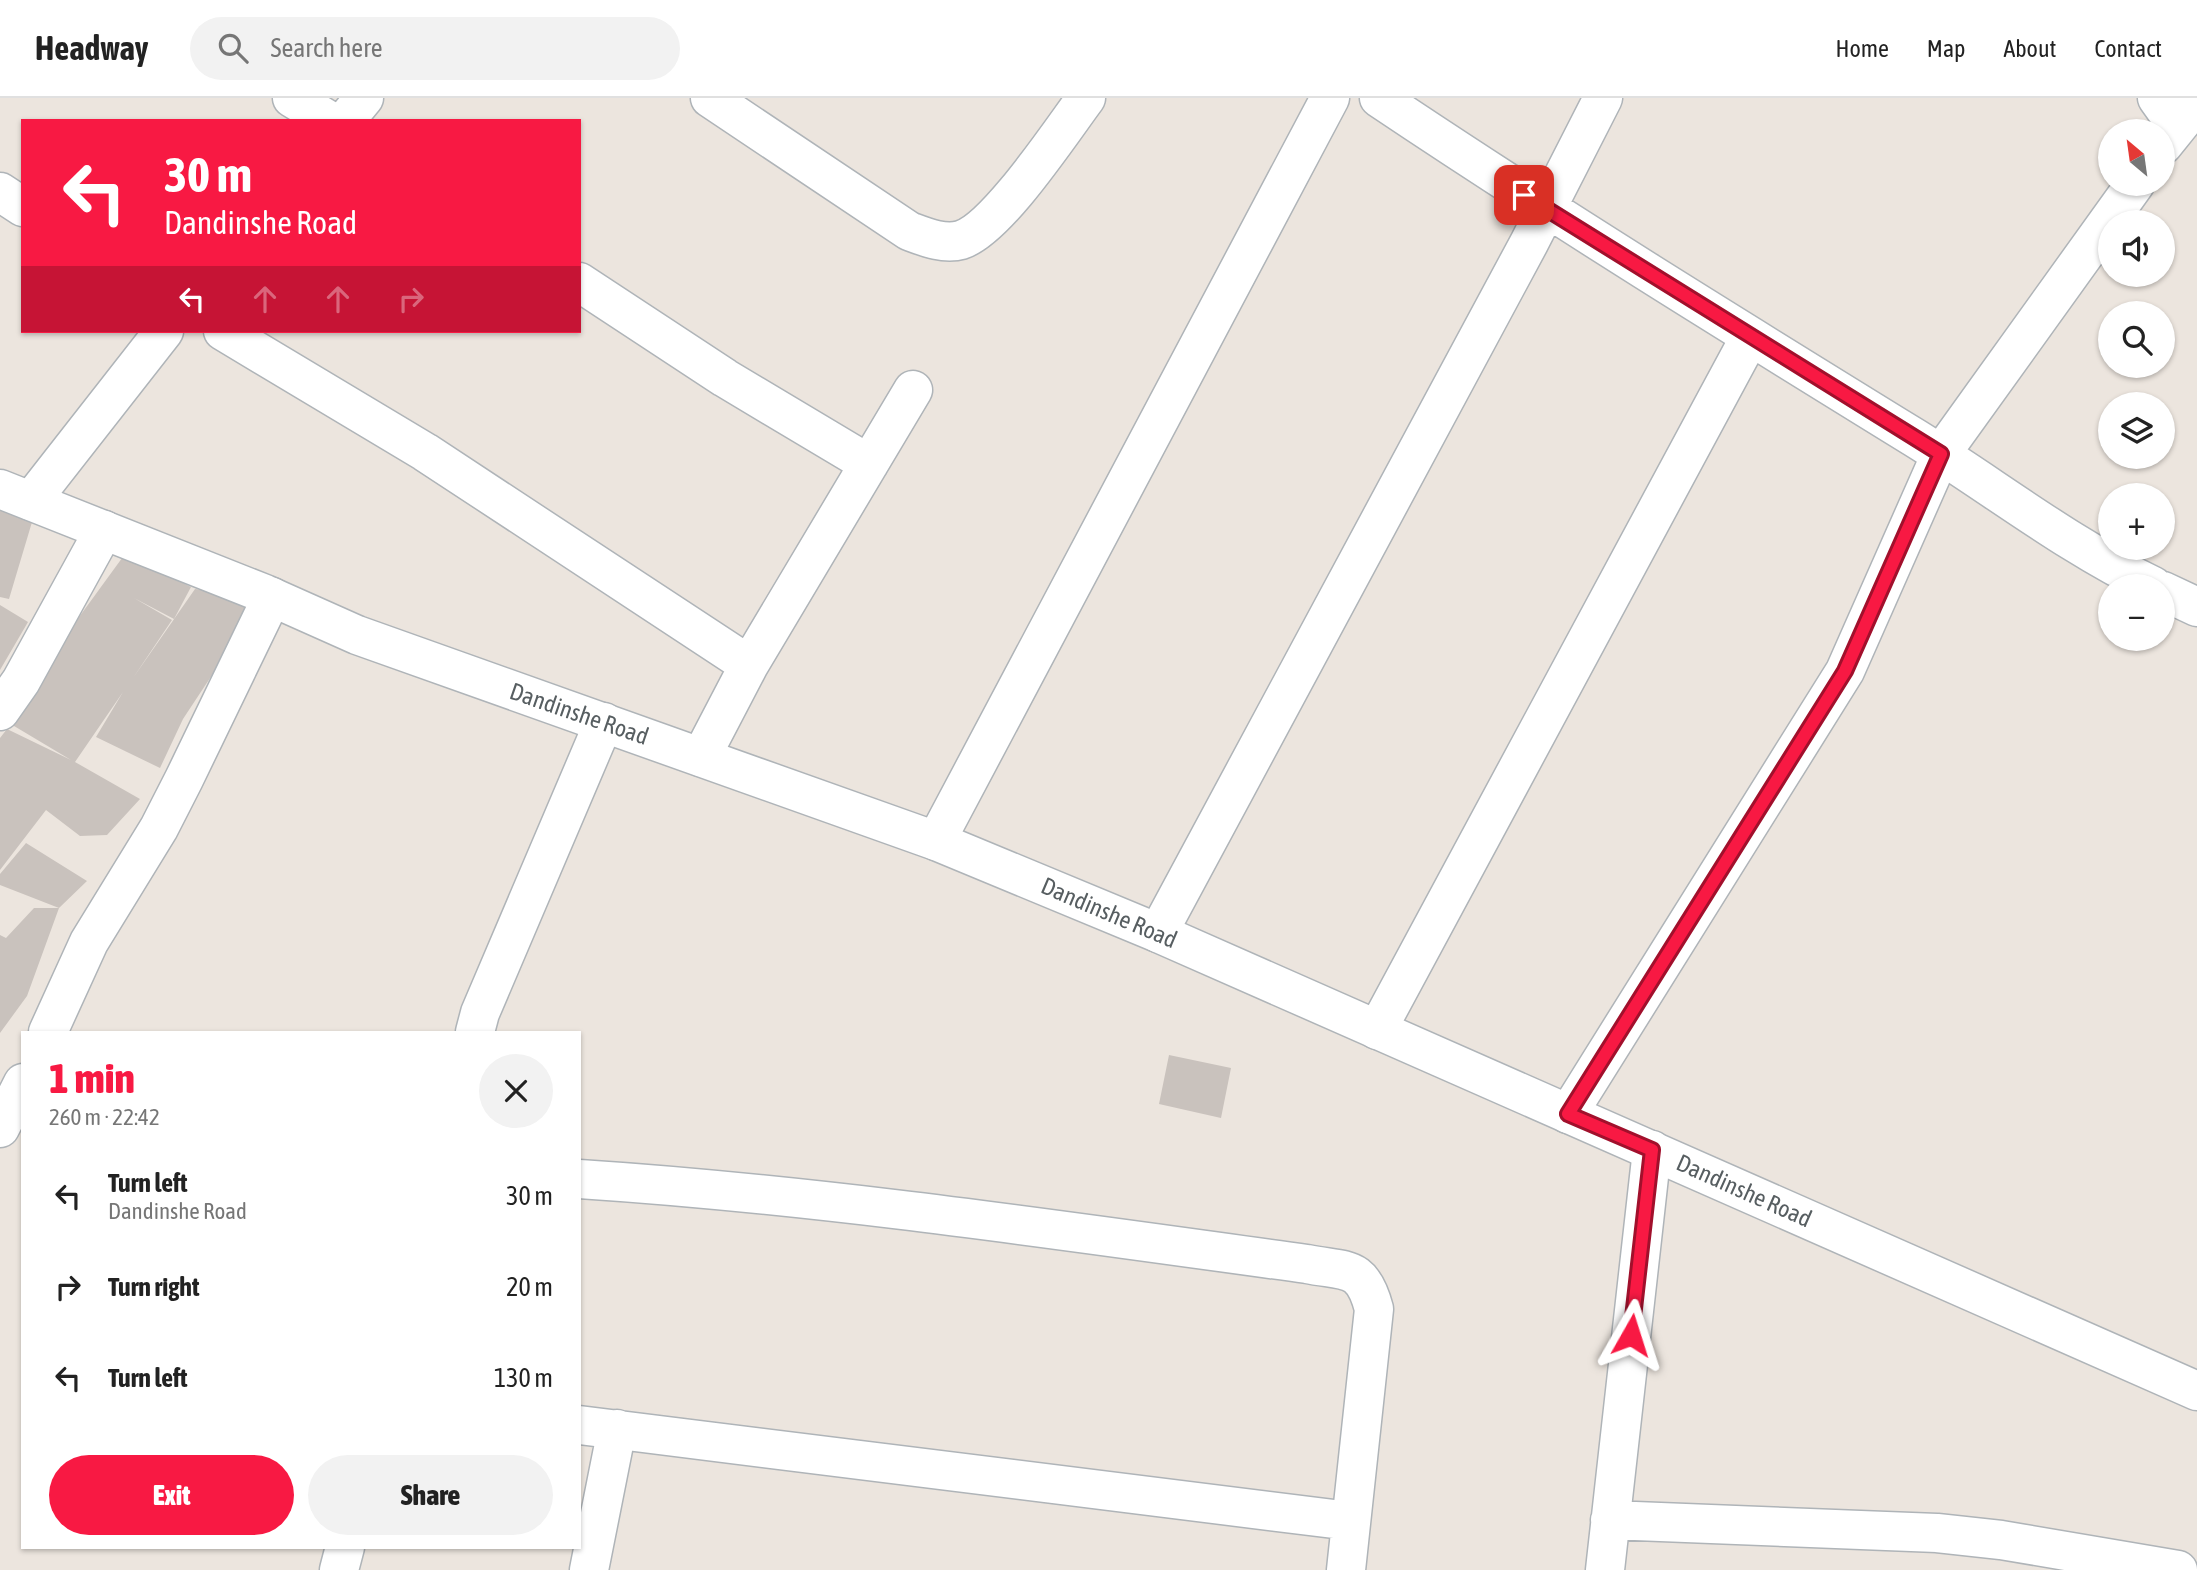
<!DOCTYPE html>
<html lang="en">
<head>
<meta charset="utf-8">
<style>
	body { margin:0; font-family:"Asap Condensed",sans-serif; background:#f2f2f2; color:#222; height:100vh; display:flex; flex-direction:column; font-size:26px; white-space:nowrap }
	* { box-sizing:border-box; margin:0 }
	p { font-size:23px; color:#767676 }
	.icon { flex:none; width:38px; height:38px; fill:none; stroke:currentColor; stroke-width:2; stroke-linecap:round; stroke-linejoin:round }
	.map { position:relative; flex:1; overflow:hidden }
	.side { position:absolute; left:21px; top:933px; width:560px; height:518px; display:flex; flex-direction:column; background:#fff; border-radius:0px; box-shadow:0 2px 5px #0004 }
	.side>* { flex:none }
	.hud { position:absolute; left:21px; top:21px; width:560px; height:214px; border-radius:0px; box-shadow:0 2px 5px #0004; background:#f81943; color:#fff; overflow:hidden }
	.needle { width:46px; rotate:331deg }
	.fabs { position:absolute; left:2098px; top:21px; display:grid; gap:14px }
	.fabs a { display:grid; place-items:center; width:77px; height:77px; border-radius:50%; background:#fff; box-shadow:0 2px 5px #0004; font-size:35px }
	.pin { position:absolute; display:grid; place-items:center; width:60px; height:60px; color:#fff; margin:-30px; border-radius:14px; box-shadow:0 4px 10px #0006 }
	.me { position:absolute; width:77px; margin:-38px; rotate:6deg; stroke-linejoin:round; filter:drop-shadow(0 0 5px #0008) }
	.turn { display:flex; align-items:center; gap:24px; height:147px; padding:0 28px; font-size:32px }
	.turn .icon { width:91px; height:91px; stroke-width:2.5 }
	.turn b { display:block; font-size:49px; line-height:60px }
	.lanes { display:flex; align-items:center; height:66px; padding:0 28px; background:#0003; justify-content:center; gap:35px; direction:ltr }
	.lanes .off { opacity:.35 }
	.round { display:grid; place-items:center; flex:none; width:74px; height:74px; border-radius:37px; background:#f2f2f2 }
	.overview { display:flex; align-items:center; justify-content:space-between; height:119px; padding:0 28px }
	h1 { font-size:42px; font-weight:800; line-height:52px; color:#f81943 }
	.primary-button { display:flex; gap:14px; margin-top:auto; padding:14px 28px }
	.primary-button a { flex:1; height:80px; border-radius:42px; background:#f81943; color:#fff; font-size:28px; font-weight:800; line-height:80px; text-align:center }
	.primary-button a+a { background:#f2f2f2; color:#222 }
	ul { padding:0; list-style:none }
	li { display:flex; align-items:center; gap:21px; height:91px; padding:0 28px }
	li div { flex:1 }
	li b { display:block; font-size:26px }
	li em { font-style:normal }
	header { display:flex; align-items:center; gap:42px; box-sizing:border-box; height:98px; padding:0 35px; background:#fff; border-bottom:2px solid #e0e0e0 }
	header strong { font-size:33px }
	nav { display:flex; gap:38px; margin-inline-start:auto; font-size:24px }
	.search { width:490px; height:63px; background:#f2f2f2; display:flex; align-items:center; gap:18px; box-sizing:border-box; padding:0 24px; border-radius:38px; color:#767676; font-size:26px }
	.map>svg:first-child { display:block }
</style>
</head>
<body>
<header>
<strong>Headway</strong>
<div class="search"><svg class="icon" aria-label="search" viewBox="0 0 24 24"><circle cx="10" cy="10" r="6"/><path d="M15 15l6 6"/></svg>Search here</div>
<nav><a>Home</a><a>Map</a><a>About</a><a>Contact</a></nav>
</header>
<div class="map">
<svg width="2197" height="1472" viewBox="0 0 2197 1472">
	<rect width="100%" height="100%" fill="#ece5de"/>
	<path fill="#c9c2bd" d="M 0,403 L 35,414 L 9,501 L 0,499 Z
		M 125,456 L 191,489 L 174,521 L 134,500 L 172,522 L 133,580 L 195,491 L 263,500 L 183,621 L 160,670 L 96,639 L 123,594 L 75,664 L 140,701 L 107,737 L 80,738 L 46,712 L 0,772 L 0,640 L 7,631 L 71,662 L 4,622 Z
		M 0,507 L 28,524 L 0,572 Z
		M 26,745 L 87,783 L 59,810 L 0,787 L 0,776 Z
		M 34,810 L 59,810 L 27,898 L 0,935 L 0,837 L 6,840 Z
		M 1169,957 L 1231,970 L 1221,1020 L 1159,1006 Z"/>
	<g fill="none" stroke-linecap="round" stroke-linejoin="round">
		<defs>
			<path id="minor" d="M 292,0 L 330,23
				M 710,0 L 909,133 C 925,139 944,147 961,142 C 997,131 1062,32 1086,0
				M 1379,0 C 1555,118 1735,229 1915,340 C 1994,389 2069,448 2153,488
				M 2157,0 L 2177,28
				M 345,23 L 364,0
				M 2163,47 L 2197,5
				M 0,94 L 23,109
				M 579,184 L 725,280 L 869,366
				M 223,233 L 425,354 L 749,567
				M 31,403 L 164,233
				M 2163,493 L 2197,509
				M 0,613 L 21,583 L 104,432
				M 701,659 L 749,567 L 913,292
				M 936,743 L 1330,0
				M 1158,835 L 1529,145 L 1603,0
				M 1377,932 L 1750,239
				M 48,934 L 89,844 L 159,730 L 184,681 L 272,499
				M 475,934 L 480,915 L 604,624
				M 1568,1016 L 1845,573 L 1941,356 L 2135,86
				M 0,1030 L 23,985
				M 579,1081 C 823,1097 1065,1133 1307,1166 C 1347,1174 1362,1166 1374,1211 L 1346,1472
				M 579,1327 L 1350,1423
				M 1610,1422 L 1937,1435 L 2001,1442 L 2178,1472
				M 339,1472 L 345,1449
				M 589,1472 L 617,1331
				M 1605,1472 L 1652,1052"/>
			<path id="tertiary" d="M 0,391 L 265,496 L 357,537 L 936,743 L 1158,835 L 2197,1293"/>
		</defs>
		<use href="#minor" stroke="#afb4b8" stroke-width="41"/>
		<use href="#tertiary" stroke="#afb4b8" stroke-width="41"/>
		<use href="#minor" stroke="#fff" stroke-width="38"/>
		<use href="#tertiary" stroke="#fff" stroke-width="38"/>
	</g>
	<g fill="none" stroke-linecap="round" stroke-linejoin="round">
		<defs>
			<path id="route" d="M 1524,97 L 1941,356 L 1845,573 L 1568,1016 L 1652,1052 L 1631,1237"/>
		</defs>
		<use href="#route" stroke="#a1102c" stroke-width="18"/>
		<use href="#route" stroke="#f81943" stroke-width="12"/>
	</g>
	<g text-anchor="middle" stroke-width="7" stroke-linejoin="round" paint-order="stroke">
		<g font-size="24" fill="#575e61" stroke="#fff">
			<text transform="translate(579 616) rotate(19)" y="8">Dandinshe Road</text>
			<text transform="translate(1109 815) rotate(23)" y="8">Dandinshe Road</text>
			<text transform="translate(1744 1093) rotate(24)" y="8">Dandinshe Road</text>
		</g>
	</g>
</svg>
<div class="fabs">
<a><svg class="needle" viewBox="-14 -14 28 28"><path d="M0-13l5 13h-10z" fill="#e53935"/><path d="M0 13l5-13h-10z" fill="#767676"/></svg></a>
<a><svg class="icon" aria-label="sound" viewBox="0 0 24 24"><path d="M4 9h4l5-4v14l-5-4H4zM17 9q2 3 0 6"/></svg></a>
<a><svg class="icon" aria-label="search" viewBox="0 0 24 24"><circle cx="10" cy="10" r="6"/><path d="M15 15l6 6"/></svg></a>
<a><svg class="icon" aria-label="layers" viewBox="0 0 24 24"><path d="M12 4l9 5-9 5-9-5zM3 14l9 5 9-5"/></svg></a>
<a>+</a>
<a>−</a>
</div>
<div class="pin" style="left:1524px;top:97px;background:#d93025"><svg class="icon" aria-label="arrive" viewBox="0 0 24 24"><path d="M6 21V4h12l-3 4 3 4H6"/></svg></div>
<svg class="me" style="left:1631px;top:1237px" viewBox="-20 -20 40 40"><path d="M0-17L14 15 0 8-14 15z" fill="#f81943" stroke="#fff" stroke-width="4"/></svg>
<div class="hud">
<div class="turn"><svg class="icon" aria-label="left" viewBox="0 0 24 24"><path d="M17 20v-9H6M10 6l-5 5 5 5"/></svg><div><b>30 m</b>Dandinshe Road</div></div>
<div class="lanes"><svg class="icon" aria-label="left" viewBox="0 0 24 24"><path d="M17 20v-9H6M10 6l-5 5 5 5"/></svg><svg class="icon off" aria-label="ahead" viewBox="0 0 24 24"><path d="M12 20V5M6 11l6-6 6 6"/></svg><svg class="icon off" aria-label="ahead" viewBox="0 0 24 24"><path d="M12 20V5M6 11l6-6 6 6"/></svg><svg class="icon off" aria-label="right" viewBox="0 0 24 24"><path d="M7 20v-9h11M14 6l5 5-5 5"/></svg></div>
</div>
<section class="side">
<div class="overview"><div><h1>1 min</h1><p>260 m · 22:42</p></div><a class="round"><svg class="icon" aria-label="close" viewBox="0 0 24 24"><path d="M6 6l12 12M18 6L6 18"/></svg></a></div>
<ul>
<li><svg class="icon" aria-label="left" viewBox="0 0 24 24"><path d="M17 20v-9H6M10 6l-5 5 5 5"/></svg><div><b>Turn left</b><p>Dandinshe Road</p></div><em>30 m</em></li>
<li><svg class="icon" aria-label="right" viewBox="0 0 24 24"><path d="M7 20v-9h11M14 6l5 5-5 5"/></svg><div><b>Turn right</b></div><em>20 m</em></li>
<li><svg class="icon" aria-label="left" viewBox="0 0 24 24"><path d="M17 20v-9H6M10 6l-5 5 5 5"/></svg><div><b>Turn left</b></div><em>130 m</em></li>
</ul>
<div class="primary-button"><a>Exit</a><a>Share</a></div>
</section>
</div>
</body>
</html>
